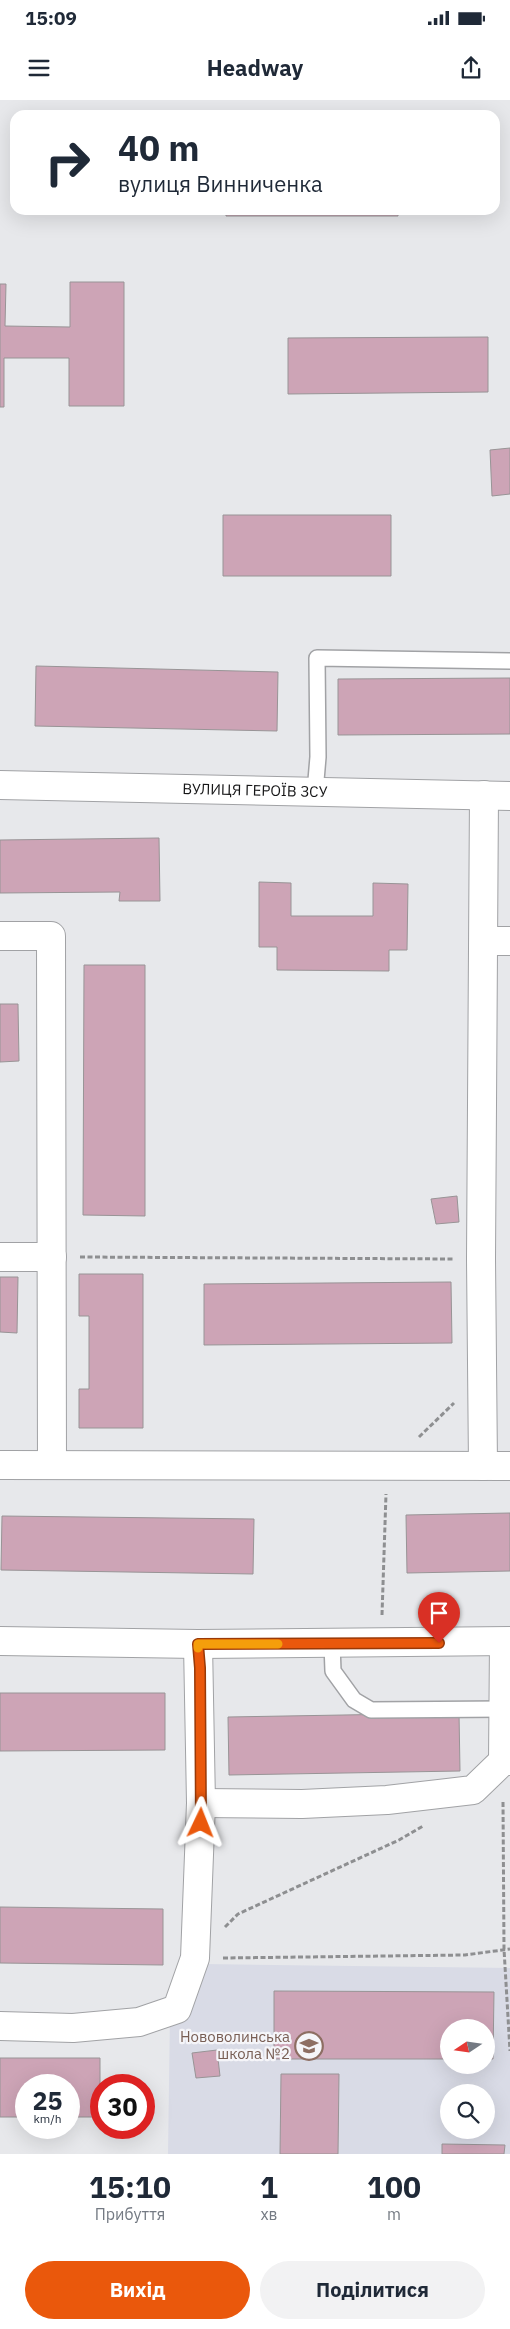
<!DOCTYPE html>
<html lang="uk">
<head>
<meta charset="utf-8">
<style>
	body { margin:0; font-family:"IBM Plex Sans",sans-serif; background:#f2f2f3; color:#1f2937; height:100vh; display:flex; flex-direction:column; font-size:19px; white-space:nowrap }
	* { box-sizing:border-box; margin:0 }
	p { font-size:16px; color:#747a83 }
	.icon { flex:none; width:28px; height:28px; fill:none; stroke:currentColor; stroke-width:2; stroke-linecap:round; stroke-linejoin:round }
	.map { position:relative; height:2054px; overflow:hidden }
	.panel { display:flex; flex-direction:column; background:#fff; flex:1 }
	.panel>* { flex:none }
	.hud { position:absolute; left:10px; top:10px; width:490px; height:105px; border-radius:15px; box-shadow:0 5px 20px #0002; background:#fff; color:#1f2937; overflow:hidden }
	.needle { width:32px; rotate:257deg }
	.buttons { position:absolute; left:440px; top:1919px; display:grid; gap:10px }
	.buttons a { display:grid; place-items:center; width:55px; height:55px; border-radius:50%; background:#fff; box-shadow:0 5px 20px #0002; font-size:25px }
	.speed { position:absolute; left:15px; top:1974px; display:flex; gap:10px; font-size:25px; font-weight:700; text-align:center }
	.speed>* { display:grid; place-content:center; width:65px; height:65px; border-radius:50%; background:#fff; box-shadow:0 5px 20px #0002; line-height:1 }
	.speed small { font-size:12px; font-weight:400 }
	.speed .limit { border:8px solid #d22; background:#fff; color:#111 }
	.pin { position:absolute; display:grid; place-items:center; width:42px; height:42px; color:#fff; margin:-51px -21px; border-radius:50% 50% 50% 0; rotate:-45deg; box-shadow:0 0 5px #0007 }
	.pin .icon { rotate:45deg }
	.me { position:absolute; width:55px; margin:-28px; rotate:2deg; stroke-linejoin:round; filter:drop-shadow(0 0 4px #0008) }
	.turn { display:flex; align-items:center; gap:18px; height:105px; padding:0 25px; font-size:22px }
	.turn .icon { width:65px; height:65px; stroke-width:2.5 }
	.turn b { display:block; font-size:35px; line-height:42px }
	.eta { display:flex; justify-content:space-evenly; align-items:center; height:85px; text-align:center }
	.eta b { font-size:30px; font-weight:700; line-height:35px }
	.primary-button { display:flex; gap:10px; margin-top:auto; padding:10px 25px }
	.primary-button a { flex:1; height:58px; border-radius:30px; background:#ea580c; color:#fff; font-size:20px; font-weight:700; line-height:58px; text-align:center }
	.primary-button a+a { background:#f2f2f3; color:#1f2937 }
	.status { display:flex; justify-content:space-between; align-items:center; height:35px; padding:0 25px; background:#fff; direction:ltr }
	.status svg { height:14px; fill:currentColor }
	header { display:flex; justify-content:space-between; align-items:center; height:65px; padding:0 25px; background:#fff; font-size:22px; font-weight:700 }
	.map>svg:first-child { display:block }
</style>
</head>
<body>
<div class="status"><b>15:09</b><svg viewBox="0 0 49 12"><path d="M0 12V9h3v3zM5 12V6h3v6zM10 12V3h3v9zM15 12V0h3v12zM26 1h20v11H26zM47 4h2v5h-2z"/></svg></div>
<header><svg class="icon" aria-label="menu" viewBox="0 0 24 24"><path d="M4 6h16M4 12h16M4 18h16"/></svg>Headway<svg class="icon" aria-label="share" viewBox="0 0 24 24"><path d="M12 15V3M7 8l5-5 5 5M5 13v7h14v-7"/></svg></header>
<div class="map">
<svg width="510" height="2054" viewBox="0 0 510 2054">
	<rect width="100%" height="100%" fill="#e7e8eb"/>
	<path fill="#d9dbe6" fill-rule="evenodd" d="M 204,1864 L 510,1868 L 510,2054 L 168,2054 L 170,1914 ZM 449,1928 L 486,1928 L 486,1965 L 449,1965 ZM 449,1992 L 486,1992 L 486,2030 L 449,2030 Z"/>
	<path fill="#cda4b6" stroke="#989496" d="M 226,110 L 398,110 L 398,116 L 226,116 Z
		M 70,182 L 124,182 L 124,306 L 69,306 L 69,258 L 4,258 L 4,307 L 0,307 L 0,184 L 6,184 L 5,226 L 70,227 Z
		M 488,237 L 488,292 L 288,294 L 288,238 Z
		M 510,348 L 510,394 L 492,396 L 490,350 Z
		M 223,415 L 391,415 L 391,476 L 223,476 Z
		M 36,566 L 278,572 L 277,631 L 35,626 Z
		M 510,578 L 510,634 L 338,635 L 338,579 Z
		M 159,738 L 160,801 L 119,801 L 120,792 L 0,793 L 0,740 Z
		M 259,782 L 291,783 L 291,816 L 373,816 L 373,783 L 408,784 L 407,850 L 389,850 L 389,871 L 277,870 L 277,847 L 259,847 Z
		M 84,865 L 145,865 L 145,1116 L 83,1115 Z
		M 0,904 L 18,904 L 19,961 L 0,962 Z
		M 457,1096 L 459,1122 L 436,1124 L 431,1099 Z
		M 79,1174 L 143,1174 L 143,1328 L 79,1328 L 79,1289 L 89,1289 L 89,1216 L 79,1216 Z
		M 0,1177 L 18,1177 L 17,1233 L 0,1232 Z
		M 451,1182 L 452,1243 L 204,1245 L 204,1184 Z
		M 510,1413 L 510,1471 L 407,1473 L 406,1415 Z
		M 2,1416 L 254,1419 L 253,1474 L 1,1470 Z
		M 0,1593 L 165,1593 L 165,1650 L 0,1651 Z
		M 459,1613 L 460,1671 L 229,1675 L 228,1617 Z
		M 0,1807 L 163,1809 L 163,1865 L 0,1863 Z
		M 274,1891 L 494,1892 L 493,1959 L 486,1959 L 486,1928 L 449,1928 L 449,1959 L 274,1959 Z
		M 217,1950 L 220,1976 L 196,1978 L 192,1953 Z
		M 0,1958 L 100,1958 L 100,2017 L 69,2017 L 69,1985 L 26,1985 L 26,2017 L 0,2017 Z
		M 281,1974 L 339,1974 L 338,2054 L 280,2054 Z
		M 442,2044 L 505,2045 L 504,2054 L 442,2054 Z"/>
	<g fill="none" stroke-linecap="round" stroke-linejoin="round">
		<defs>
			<path id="lane" d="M 315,692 L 318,657 L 317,558 L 510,561
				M 332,1544 L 333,1571 L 354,1600 L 371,1610 L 504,1609"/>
			<g id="street">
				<path id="s1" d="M 0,685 L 510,696"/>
				<path d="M 0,836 L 51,836 L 52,1365"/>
				<path d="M 484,841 L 510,841"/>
				<path d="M 0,1157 L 52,1157"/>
				<path d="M 0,1365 L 510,1366"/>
				<path d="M 483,1366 L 481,1159 L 484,695"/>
				<path d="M 503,1661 L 504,1542"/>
				<path d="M 201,1703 L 302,1704 L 387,1700 L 473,1690 L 503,1661 L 510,1661"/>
				<path d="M 0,1926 L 73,1928 L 139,1922 L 177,1909 L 195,1858 L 201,1703 L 198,1544"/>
			</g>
			<path id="secondary" d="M 0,1541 L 198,1544 L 510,1541"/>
		</defs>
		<use href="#lane" stroke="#a1a2a5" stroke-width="18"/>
		<use href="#street" stroke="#a1a2a5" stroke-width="30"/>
		<use href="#secondary" stroke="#a1a2a5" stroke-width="30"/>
		<path stroke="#8e8f91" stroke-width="3" stroke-dasharray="5 2.5" stroke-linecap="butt" d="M 80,1157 L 454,1159
			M 419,1337 L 454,1303
			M 382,1515 L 386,1394
			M 503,1702 L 504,1849 L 510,1951
			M 225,1827 L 238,1814 L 399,1740 L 423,1726
			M 223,1858 L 465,1855 L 510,1849"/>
		<use href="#lane" stroke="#fff" stroke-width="15"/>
		<use href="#street" stroke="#fff" stroke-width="28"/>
		<use href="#secondary" stroke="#fff" stroke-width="28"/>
	</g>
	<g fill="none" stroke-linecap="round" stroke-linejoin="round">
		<defs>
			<path id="route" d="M 201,1723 L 200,1568 L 198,1544 L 439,1543"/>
		</defs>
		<use href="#route" stroke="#983908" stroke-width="12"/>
		<use href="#route" stroke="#ea580c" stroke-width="9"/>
		<path stroke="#f59e0b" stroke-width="9" d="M 198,1548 L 198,1544 L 278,1544"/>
	</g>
	<defs>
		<symbol id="school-ring" viewBox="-11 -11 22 22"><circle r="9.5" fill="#f5f5f9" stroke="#8d6e63" stroke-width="1.5"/><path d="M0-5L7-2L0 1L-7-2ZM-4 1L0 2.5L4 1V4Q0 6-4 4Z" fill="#8d6e63"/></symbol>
	</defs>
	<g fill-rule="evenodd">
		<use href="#school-ring" x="293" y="1930" width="32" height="32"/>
	</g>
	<g text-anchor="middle" stroke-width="4.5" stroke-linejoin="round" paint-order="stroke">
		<g font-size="15" fill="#151516" stroke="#f5f5f9">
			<text dy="5" stroke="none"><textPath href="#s1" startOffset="255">ВУЛИЦЯ ГЕРОЇВ ЗСУ</textPath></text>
		</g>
		<g font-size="15" fill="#785e54" stroke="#f5f5f9" text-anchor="end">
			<text x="290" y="1942">Нововолинська<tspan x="290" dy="17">школа №2</tspan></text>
		</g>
	</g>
</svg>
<div class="buttons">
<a><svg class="needle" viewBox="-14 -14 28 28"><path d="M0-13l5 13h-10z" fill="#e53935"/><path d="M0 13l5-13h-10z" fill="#747a83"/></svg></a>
<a><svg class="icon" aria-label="search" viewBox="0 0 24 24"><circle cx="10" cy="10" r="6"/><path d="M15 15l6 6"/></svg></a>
</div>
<div class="speed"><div>25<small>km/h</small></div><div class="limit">30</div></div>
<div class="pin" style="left:439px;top:1543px;background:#d93025"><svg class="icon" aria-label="arrive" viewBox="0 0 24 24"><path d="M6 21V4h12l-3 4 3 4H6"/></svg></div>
<svg class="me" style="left:201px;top:1723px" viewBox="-20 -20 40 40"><path d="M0-17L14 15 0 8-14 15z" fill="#ea580c" stroke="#fff" stroke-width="4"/></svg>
<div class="hud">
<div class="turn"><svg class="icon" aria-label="right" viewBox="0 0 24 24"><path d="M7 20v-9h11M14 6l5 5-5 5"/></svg><div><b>40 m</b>вулиця Винниченка</div></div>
</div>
</div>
<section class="panel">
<div class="eta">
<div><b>15:10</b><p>Прибуття</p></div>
<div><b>1</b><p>хв</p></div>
<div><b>100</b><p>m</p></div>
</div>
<div class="primary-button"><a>Вихід</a><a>Поділитися</a></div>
</section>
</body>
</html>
